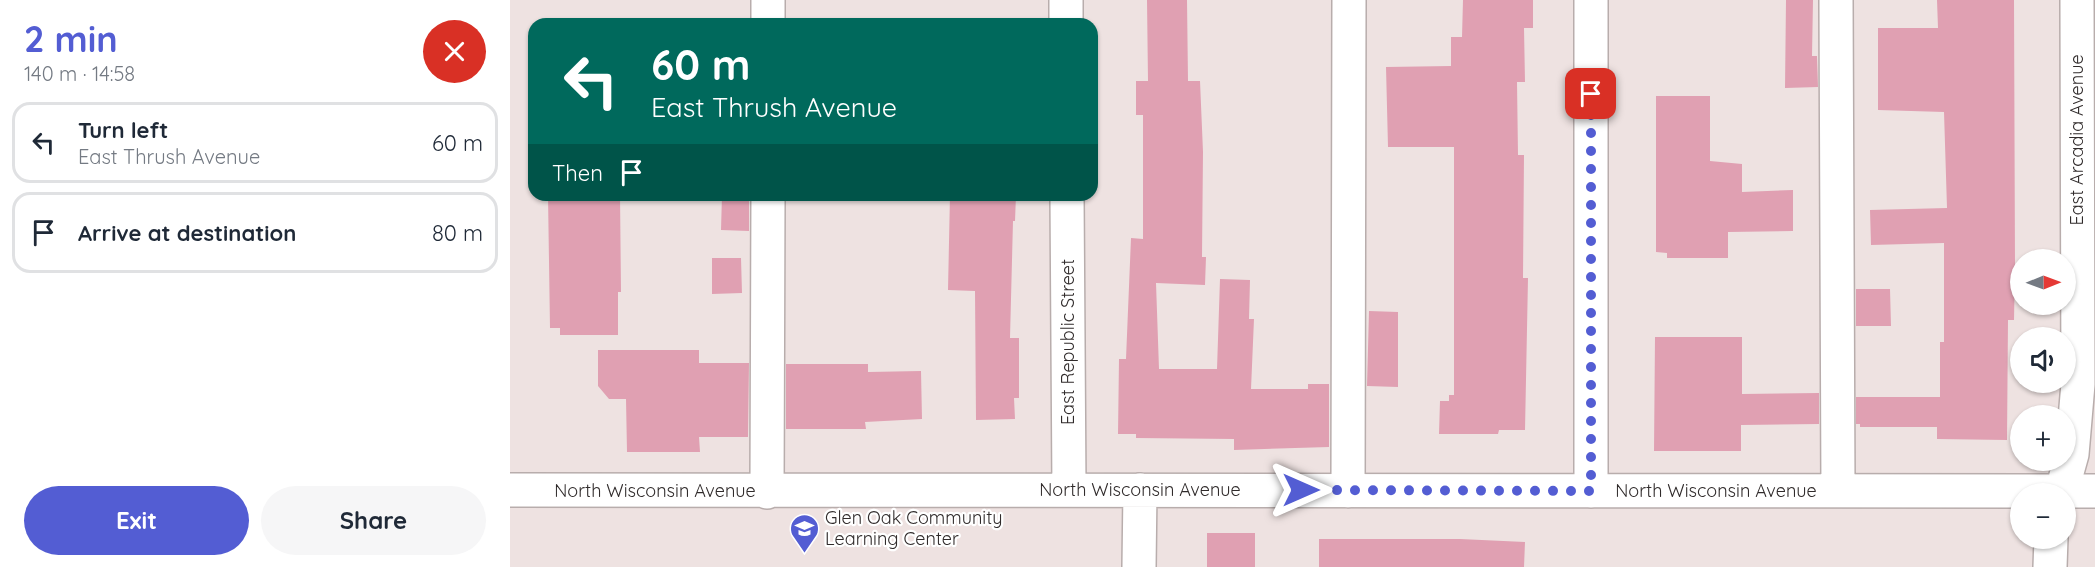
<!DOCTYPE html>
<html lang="en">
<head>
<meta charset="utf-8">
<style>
	body { margin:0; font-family:Quicksand,sans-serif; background:#f6f6f7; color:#1f2937; height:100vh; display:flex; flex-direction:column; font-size:22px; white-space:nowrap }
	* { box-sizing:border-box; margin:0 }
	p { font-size:20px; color:#747a83 }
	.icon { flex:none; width:33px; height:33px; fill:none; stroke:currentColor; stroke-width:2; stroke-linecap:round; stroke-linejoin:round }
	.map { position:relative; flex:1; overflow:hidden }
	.sheet { display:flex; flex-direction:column; background:#fff; width:510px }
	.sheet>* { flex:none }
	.hud { position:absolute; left:18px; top:18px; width:570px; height:183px; border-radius:18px; box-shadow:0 2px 4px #0004; background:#00695c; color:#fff; overflow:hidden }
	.needle { width:39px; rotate:89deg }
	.controls { position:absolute; left:1500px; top:249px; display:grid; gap:12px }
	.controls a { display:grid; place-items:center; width:66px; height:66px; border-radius:50%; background:#fff; box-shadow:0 2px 4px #0004; font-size:30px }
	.pin { position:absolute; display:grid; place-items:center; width:51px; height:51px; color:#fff; margin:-26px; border-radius:12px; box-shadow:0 3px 9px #0006 }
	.me { position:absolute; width:66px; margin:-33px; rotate:90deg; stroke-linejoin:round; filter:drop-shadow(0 0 4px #0008) }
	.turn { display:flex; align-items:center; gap:21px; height:126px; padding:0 24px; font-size:27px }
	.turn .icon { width:78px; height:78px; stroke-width:2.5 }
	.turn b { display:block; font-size:42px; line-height:51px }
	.then { display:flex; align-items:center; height:57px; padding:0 24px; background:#0003; gap:12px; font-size:22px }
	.round { display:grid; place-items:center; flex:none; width:63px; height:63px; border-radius:32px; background:#f6f6f7 }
	.overview { display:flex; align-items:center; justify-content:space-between; height:102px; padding:0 24px }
	h1 { font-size:36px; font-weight:700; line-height:45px; color:#535dd3 }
	.cta { display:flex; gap:12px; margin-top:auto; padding:12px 24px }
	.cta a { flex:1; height:69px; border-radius:36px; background:#535dd3; color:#fff; font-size:24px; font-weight:700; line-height:69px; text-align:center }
	.cta a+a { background:#f6f6f7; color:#1f2937 }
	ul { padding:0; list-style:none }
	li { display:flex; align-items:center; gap:18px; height:81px; margin:0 12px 9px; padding:0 12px; border:3px solid #e0e1e3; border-radius:18px }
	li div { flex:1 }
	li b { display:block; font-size:22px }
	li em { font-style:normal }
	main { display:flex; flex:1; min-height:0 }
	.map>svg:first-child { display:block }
</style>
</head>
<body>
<main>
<section class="sheet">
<div class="overview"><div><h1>2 min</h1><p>140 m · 14:58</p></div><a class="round" style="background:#d93025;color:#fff"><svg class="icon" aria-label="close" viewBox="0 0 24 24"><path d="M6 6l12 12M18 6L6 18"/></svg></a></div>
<ul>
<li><svg class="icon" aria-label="left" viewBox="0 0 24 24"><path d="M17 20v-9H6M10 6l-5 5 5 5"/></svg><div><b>Turn left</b><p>East Thrush Avenue</p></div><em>60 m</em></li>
<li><svg class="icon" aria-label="arrive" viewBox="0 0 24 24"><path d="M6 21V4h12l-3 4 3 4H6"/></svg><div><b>Arrive at destination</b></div><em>80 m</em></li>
</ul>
<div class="cta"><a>Exit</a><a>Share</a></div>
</section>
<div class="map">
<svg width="1585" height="567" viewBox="0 0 1585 567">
	<rect width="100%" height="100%" fill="#eee2e1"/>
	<path fill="#e0a0b2" d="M 637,0 L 677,0 L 678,81 L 690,81 L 693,152 L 692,257 L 696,257 L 695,285 L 646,283 L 649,369 L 707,369 L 710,279 L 740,280 L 739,319 L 744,319 L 741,389 L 798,389 L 798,384 L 819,384 L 819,447 L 724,450 L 724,439 L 626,438 L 626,434 L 608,434 L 609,359 L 616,359 L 621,238 L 633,239 L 633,115 L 626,115 L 626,81 L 638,81 Z
		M 953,0 L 1023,0 L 1023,28 L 1014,28 L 1015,82 L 1007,82 L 1008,155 L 1014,155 L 1013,278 L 1018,278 L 1015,430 L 989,430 L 988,434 L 929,434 L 930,401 L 939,401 L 939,395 L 944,395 L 944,147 L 878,147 L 876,67 L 941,66 L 941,37 L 952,37 Z
		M 1276,0 L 1303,0 L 1302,56 L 1307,56 L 1308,87 L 1275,88 Z
		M 1427,0 L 1504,0 L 1505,266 L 1504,320 L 1498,320 L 1497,440 L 1427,439 L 1427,427 L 1350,427 L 1350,424 L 1346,424 L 1346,397 L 1430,397 L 1430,342 L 1434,342 L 1434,243 L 1361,245 L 1360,210 L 1437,208 L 1434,112 L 1368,110 L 1368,28 L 1428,28 Z
		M 1146,96 L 1200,96 L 1200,161 L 1232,164 L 1232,192 L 1283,190 L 1283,231 L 1218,232 L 1218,258 L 1157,258 L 1157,253 L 1146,252 Z
		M 38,195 L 110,195 L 111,292 L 108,292 L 108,335 L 50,335 L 50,328 L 40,328 Z
		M 212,195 L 239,195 L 239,231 L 211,230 Z
		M 440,195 L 506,195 L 505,221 L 503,221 L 500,338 L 509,338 L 509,398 L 504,398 L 505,419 L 466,420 L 465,291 L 438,290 Z
		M 202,258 L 231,258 L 232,293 L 202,294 Z
		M 1346,289 L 1380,289 L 1381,326 L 1346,326 Z
		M 859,311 L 888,312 L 888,387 L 857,386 Z
		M 1145,337 L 1232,337 L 1232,394 L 1309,393 L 1309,424 L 1231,425 L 1231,451 L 1144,451 Z
		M 88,350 L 189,350 L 189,363 L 239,363 L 238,437 L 189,437 L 190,452 L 117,452 L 116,399 L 99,399 L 88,386 Z
		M 276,364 L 358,364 L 358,372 L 411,371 L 412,419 L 355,422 L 356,429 L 276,429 Z
		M 697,533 L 745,533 L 745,567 L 697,567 Z
		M 809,539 L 950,539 L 1015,542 L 1014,567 L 809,567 Z"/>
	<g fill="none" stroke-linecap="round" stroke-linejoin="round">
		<defs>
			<path id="minor" d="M 556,0 L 556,24
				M 1081,0 L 1081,491
				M 1326,0 L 1328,490
				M 258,24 L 258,0
				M 557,195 L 559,489
				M 0,490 L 1585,491
				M 838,491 L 839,0
				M 257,492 L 258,195
				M 1551,494 L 1562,454 L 1568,384 L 1567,0
				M 629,567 L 630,490
				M 1540,567 L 1541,538"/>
		</defs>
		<use href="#minor" stroke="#b8adac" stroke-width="36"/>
		<use href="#minor" stroke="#fff" stroke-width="33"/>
	</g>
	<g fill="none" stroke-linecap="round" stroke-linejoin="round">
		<path stroke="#535dd3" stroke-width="10" stroke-dasharray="0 18" d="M 791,490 L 1081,491 L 1081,94"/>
	</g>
	<defs>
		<symbol id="school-pin" viewBox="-11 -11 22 30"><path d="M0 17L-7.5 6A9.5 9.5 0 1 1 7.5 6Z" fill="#535dd3" stroke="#fff"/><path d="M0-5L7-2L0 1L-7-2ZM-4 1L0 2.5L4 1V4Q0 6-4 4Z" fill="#fff"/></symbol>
	</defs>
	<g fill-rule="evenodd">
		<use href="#school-pin" x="278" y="512" width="33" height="45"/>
	</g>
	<g text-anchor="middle" stroke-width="4.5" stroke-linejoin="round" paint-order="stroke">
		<g font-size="18" fill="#302b2b" stroke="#fff">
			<text transform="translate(1567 140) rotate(-90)" y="6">East Arcadia Avenue</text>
			<text transform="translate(558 342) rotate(-90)" y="6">East Republic Street</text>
			<text x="630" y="496">North Wisconsin Avenue</text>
			<text x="145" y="497">North Wisconsin Avenue</text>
			<text x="1206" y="497">North Wisconsin Avenue</text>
		</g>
		<g font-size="18" fill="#302b2b" stroke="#fff" text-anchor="start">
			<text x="315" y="524">Glen Oak Community<tspan x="315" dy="21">Learning Center</tspan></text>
		</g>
	</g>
</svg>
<div class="controls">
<a><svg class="needle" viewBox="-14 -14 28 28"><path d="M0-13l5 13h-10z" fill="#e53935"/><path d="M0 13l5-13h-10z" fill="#747a83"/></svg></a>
<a><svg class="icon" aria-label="sound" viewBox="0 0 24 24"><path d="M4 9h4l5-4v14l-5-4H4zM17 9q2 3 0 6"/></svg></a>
<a>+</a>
<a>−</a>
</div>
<div class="pin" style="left:1081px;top:94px;background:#d93025"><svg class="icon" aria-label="arrive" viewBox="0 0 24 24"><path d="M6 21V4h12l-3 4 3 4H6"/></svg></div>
<svg class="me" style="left:791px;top:490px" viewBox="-20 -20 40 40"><path d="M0-17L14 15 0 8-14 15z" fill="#535dd3" stroke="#fff" stroke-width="4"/></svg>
<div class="hud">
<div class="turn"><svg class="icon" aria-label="left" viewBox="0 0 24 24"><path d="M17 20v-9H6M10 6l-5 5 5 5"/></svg><div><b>60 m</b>East Thrush Avenue</div></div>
<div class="then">Then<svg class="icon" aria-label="arrive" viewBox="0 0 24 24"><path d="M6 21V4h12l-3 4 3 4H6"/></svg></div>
</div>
</div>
</main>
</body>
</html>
